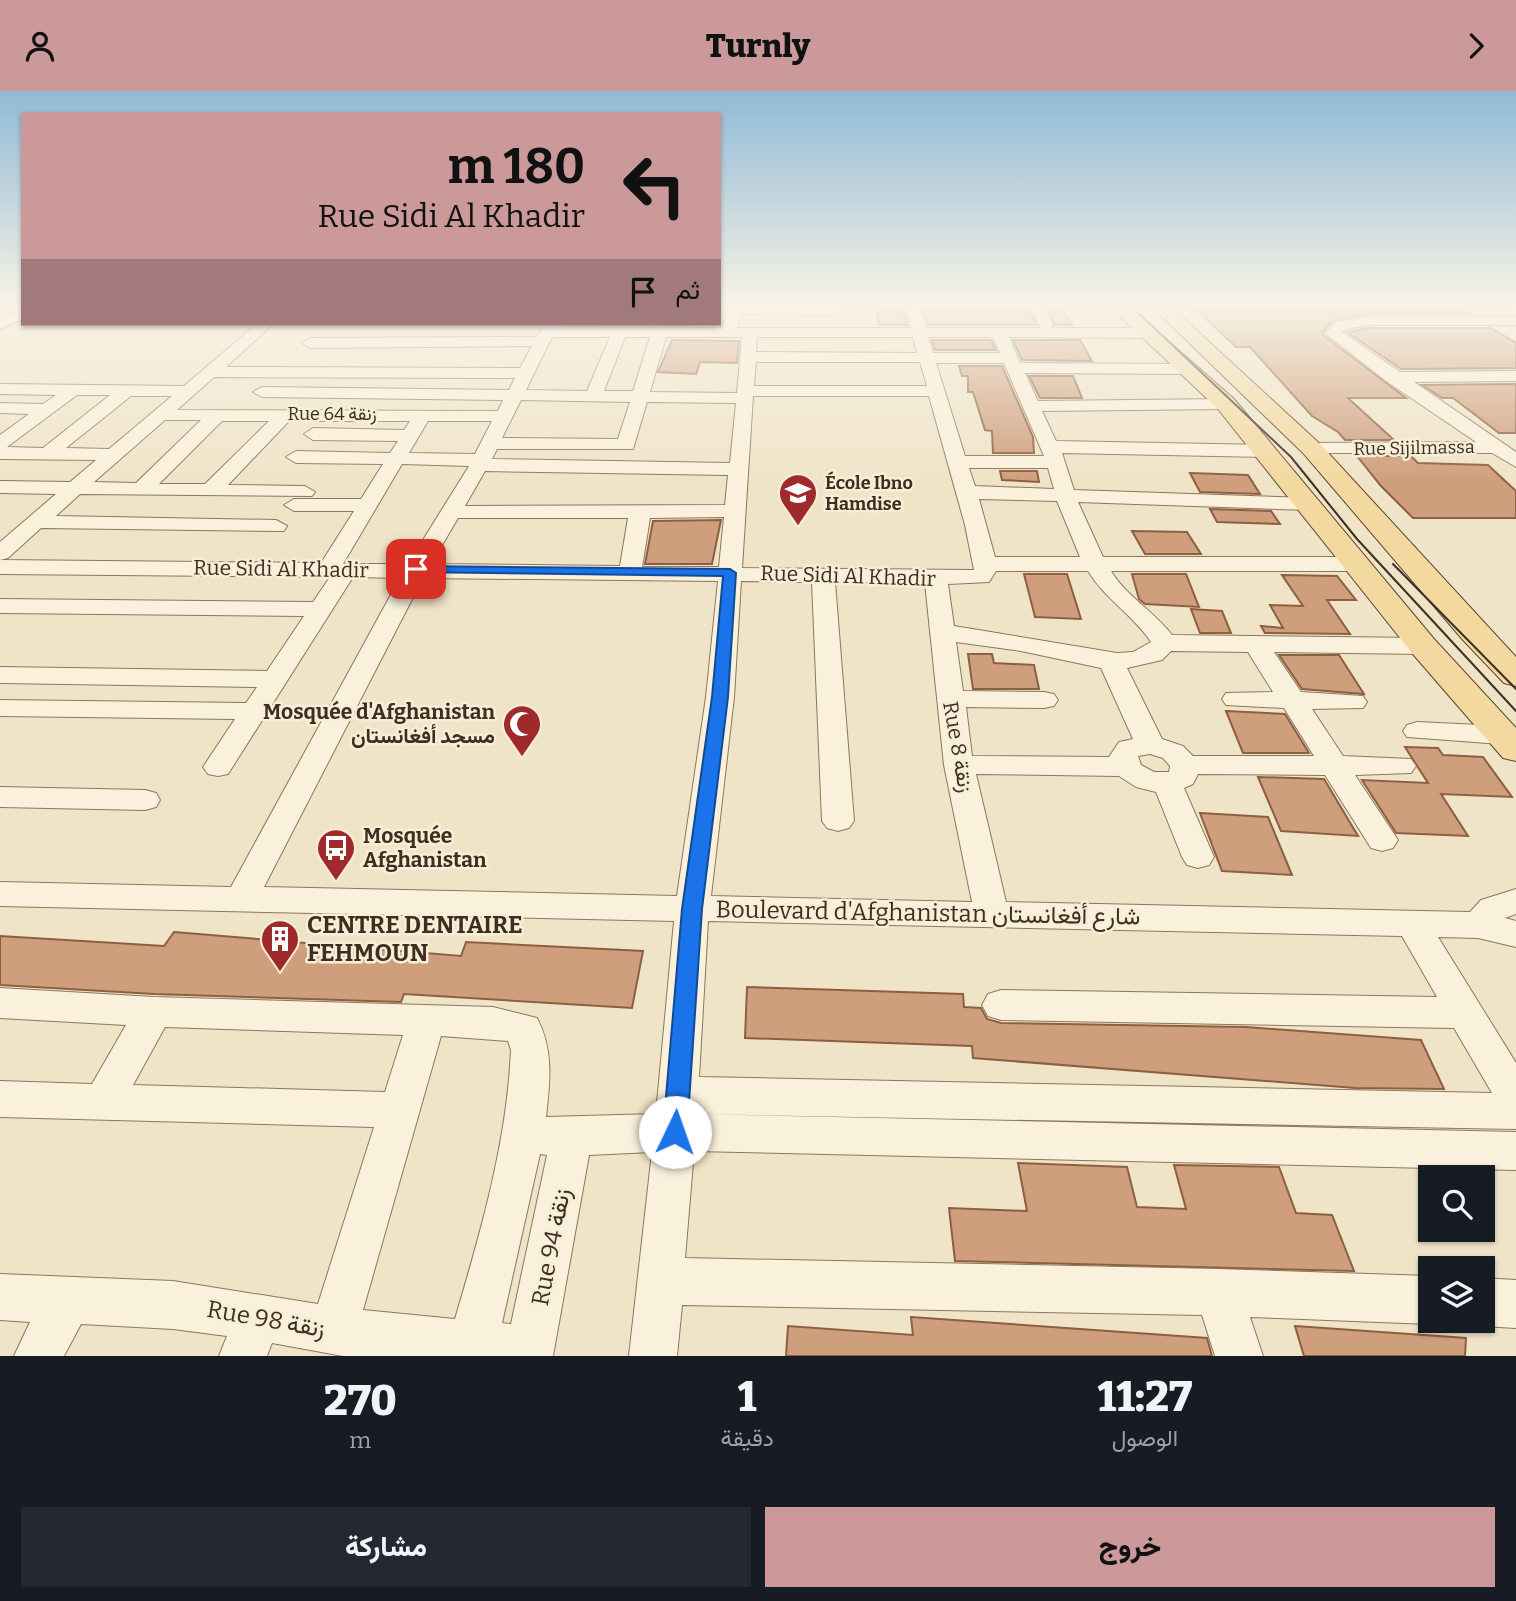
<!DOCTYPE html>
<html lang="ar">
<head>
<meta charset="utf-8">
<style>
	body { margin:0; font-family:Bitter,Vazirmatn,serif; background:#242831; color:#f1f3f6; direction:rtl; height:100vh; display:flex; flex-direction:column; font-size:26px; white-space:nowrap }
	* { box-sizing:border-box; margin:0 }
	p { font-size:23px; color:#9ea1a6 }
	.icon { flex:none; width:38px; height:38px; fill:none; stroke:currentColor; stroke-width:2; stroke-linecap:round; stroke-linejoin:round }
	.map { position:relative; height:1265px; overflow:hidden; direction:ltr }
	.panel { display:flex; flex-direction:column; background:#171b24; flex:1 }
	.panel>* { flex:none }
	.hud { position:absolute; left:21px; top:21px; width:700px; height:214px; border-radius:0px; box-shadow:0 2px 5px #0004; direction:rtl; background:#cc999b; color:#111; overflow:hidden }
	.buttons { position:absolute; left:1418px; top:1074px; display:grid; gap:14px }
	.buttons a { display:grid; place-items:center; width:77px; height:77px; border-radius:0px; background:#171b24; box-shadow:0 2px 5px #0004; font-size:35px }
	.pin { position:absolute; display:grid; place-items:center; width:60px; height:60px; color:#fff; margin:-30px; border-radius:14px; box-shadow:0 4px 10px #0006 }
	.me { position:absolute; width:77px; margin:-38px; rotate:3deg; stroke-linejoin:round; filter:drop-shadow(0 0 5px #0008) }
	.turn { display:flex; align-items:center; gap:24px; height:147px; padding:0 21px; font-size:32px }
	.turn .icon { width:91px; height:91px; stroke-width:2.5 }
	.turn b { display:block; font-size:49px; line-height:60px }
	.then { display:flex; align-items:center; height:66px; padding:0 21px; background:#0003; gap:14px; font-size:26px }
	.eta { display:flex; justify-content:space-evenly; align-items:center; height:119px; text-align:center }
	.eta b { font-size:42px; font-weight:800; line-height:49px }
	.button { display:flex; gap:14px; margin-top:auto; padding:14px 21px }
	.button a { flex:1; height:80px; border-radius:0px; background:#cc999b; color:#111; font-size:28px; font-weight:800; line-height:80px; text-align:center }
	.button a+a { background:#242831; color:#f1f3f6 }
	header { display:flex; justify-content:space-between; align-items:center; height:91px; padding:0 21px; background:#cc999b; color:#111; font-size:32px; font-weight:800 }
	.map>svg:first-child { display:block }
</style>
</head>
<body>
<header><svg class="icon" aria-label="forward" viewBox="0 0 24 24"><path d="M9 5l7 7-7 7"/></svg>Turnly<svg class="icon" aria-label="person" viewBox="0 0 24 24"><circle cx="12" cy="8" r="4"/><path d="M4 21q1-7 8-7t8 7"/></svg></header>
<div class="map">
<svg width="1516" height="1265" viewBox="0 0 1516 1265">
	<rect width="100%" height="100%" fill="#f0e4c8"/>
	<path fill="#cf9f7d" stroke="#8d5f41" stroke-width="2" d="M 876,213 L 902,213 L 907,234 L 879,234 Z
		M 921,213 L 1025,213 L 1037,234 L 928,234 Z
		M 1045,213 L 1060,213 L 1072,234 L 1055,234 Z
		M 1190,213 L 1456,214 L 1471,223 L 1369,223 L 1334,229 L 1323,240 L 1323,244 L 1406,307 L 1348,307 L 1394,349 L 1345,349 L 1338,341 L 1312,325 L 1250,256 L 1236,256 Z
		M 1369,237 L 1491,237 L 1516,252 L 1516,277 L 1401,278 L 1347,241 Z
		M 672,249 L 739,250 L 737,272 L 700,271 L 696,283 L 658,281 Z
		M 932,249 L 991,249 L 996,259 L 935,259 Z
		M 1013,249 L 1080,249 L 1092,270 L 1022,269 Z
		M 959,275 L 1002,275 L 1033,346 L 1034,362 L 993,362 L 992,340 L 985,339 L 973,301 L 968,301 L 968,285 L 962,285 Z
		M 1029,285 L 1073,285 L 1082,307 L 1040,307 Z
		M 1516,293 L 1516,342 L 1499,342 L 1453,307 L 1442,307 L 1422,294 Z
		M 1357,365 L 1411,365 L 1418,372 L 1488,374 L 1516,400 L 1516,427 L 1413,427 L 1381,395 Z
		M 1000,380 L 1037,380 L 1039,391 L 1002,389 Z
		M 1190,382 L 1248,384 L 1260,403 L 1200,401 Z
		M 1210,418 L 1271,420 L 1280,433 L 1217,431 Z
		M 721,429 L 712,473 L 645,473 L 653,430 Z
		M 1132,440 L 1187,441 L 1201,463 L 1145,463 Z
		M 1024,483 L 1067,483 L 1081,528 L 1035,526 Z
		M 1132,483 L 1186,483 L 1199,516 L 1145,513 L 1139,508 Z
		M 1282,484 L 1337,485 L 1356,509 L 1327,509 L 1350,543 L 1265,542 L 1261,535 L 1283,537 L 1270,514 L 1303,515 Z
		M 1191,518 L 1222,520 L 1231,542 L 1200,542 Z
		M 968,563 L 992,563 L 994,572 L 1034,574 L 1039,598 L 973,598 Z
		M 1279,564 L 1339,564 L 1364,603 L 1302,598 Z
		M 1226,620 L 1285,623 L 1309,662 L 1243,662 Z
		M 1405,656 L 1438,657 L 1443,664 L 1483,666 L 1512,706 L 1441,703 L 1468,745 L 1396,742 L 1362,689 L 1428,692 Z
		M 1258,686 L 1324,688 L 1358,745 L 1281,740 Z
		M 1200,722 L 1268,726 L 1292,784 L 1222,780 Z
		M 174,841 L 461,865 L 466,851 L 643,860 L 632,917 L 404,903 L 401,911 L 154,903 L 0,894 L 0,845 L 164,855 Z
		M 747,896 L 963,903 L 964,916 L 981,917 L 987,928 L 1001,932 L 1246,936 L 1421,949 L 1444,998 L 1355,997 L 973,967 L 972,955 L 745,947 Z
		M 1018,1072 L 1127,1076 L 1137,1116 L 1186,1118 L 1174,1074 L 1279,1076 L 1296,1122 L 1332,1124 L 1354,1180 L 955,1170 L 949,1117 L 1027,1120 Z
		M 911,1226 L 1207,1247 L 1212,1265 L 786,1265 L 788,1235 L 913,1244 Z
		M 1295,1235 L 1466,1247 L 1465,1265 L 1304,1265 Z"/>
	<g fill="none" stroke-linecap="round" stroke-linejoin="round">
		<defs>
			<path id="minor" d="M 904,213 L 918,213 L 926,237 L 1041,237 L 1028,213 L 1042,213 L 1053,234 L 1051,237 L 1146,237 L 1154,242 L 1146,247 L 1009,246 L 1020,272 L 1186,273 L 1194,278 L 1186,283 L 1025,282 L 1038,310 L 1226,308 L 1235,313 L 1226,318 L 1042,320 L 1056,350 L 1266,354 L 1276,360 L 1266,366 L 1062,362 L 1074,399 L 1308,407 L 1318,413 L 1308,419 L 1078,411 L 1103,466 L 1356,466 L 1367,473 L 1356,480 L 1111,480 C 1126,505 1154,520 1172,544 L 1423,547 L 1432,550 L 1436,555 L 1432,560 L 1423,563 L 1274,561 L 1301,601 L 1363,605 L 1367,611 L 1363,617 L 1312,618 L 1343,665 L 1411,668 L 1416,675 L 1411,682 L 1355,684 L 1398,749 L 1393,757 L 1382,760 L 1371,757 L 1325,684 L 1198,683 L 1193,693 L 1184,697 L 1214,766 L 1209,774 L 1198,777 L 1187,774 L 1182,766 L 1156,701 L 1136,696 L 1119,685 L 976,683 L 1006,811 L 1470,821 L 1481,809 L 1516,798 L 1516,823 L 1505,827 L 1516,830 L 1516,856 L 1478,847 L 1438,846 L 1516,972 L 1516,1038 L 697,1023 L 1516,1041 L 1516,1079 L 694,1060 L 685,1167 L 1218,1178 L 1430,1185 L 1430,1230 L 1435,1230 L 1430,1233 L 1250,1226 L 1263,1265 L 1215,1265 L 1202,1224 L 682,1214 L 677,1265 L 629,1265 L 652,1061 L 589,1064 L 553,1265 L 343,1265 L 272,1252 L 267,1265 L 219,1265 L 227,1245 L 173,1238 L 81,1233 L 64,1265 L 14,1265 L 30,1231 L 0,1229 L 0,1183 L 173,1190 L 318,1213 L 374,1036 L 0,1026 L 0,990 L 92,993 L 126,934 L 0,927 L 0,897 L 154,906 L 493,916 L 537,927 C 554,959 550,991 546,1026 L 656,1023 L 674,830 L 0,815 L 0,791 L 231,796 L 400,487 L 353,486 L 228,683 L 218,685 L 208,683 L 203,676 L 235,628 L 0,625 L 0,609 L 246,612 L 257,596 L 0,592 L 0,576 L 267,580 L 304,525 L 0,522 L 0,508 L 313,511 L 330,486 L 0,483 L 0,469 L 321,472 L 354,420 L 294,420 L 284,414 L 294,408 L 361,408 L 383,373 L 296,372 L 286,366 L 296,360 L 390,362 L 398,350 L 313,349 L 304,343 L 313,337 L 404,339 L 410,330 L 289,330 L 228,394 L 305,395 L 315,401 L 312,405 L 80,403 L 56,425 L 276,429 L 287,435 L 284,440 L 41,437 L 8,467 L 0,469 L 0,451 L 56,403 L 0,402 L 0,390 L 70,391 L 96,369 L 0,368 L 0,344 L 29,323 L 0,322 L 0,312 L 43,313 L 56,304 L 0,303 L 0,293 L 184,295 L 257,233 L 273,233 L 226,276 L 520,277 L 532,255 L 310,257 L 302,252 L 310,247 L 537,246 L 544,233 L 558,233 L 557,236 L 722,237 L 728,219 L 735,215 L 837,216 L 844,220 L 837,224 L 741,223 L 737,237 L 911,237 ZM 552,246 L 610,246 L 587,300 L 526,299 ZM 625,246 L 650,246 L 633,300 L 604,300 ZM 666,246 L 742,246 L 737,302 L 650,301 ZM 757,246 L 913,246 L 917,262 L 756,261 ZM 928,246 L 993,246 L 1000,262 L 933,262 ZM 756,271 L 920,271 L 927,295 L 754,295 ZM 936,272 L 1004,272 L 1044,365 L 965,365 ZM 214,286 L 515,287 L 509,299 L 262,296 L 253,301 L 262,306 L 503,309 L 498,320 L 177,319 ZM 77,304 L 110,304 L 43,357 L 7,356 ZM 131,305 L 172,305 L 109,358 L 66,357 ZM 753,305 L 929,305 L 965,434 L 974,479 L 742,477 ZM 521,309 L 630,311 L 618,348 L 502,347 ZM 647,311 L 736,312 L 730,372 L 492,368 L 497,358 L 633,358 ZM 165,329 L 201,329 L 136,392 L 94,391 ZM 222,330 L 269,330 L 205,393 L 159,393 ZM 428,330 L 492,330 L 475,363 L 409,362 ZM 402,373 L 469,375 L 408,473 L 343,473 ZM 969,377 L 1048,377 L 1054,398 L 975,395 ZM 485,380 L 728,384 L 725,414 L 465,415 ZM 979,408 L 1057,410 L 1080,466 L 995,466 ZM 724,426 L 719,476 L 642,476 L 650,427 ZM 458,427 L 628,427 L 620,475 L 431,473 ZM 996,480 L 1088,480 C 1105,508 1133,524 1151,551 L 1133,561 L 1117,562 L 954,535 L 948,493 L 989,491 ZM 423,487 L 718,490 L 706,606 L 677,805 L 264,796 ZM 741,490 L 812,491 L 822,730 L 827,737 L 838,740 L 849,737 L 854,730 L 835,491 L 925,492 L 944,674 L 972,811 L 711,805 L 734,606 ZM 956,551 L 1021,560 L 1101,577 L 1133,648 L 1119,651 L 1109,666 L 972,665 L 966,616 L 1044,617 L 1054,615 L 1058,609 L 1054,603 L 1044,601 L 963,600 ZM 1171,560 L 1248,561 L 1273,601 L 1226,602 L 1222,608 L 1226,614 L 1284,617 L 1314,665 L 1193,665 L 1183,655 L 1162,648 L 1127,577 L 1162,569 ZM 1150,663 L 1163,667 L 1170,675 L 1169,681 L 1154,681 L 1141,674 L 1138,665 ZM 708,830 L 1402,845 L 1437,906 L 1001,899 L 988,903 L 982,914 L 988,925 L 1001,929 L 1454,937 L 1492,1002 L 699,986 ZM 165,936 L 403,944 L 385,1001 L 133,994 ZM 441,945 L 508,950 L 511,959 C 507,1051 481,1140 455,1228 L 363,1219 ZM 540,1063 L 547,1064 L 511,1233 L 502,1232 Z
				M 23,218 L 23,228 L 0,238 L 0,228 Z
				M 1369,226 L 1516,226 L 1516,234 L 1369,234 L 1346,238 L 1342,241 L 1400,281 L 1516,280 L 1516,290 L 1414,291 L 1516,361 L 1516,376 L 1492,362 L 1305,362 L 1303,358 L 1305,354 L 1312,352 L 1476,351 L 1386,290 L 1325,242 L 1336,231 Z
				M 1417,631 L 1501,635 L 1511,638 L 1515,644 L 1511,650 L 1501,653 L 1407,646 L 1403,640 L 1407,634 Z
				M 0,696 L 145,699 L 156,702 L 160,709 L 156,716 L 145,719 L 0,716 Z
				M 1482,1187 L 1516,1189 L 1516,1237 L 1482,1235 L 1472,1230 L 1482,1230 Z"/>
			<path id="major" d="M 1107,213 L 1126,213 L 1234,308 L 1434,548 L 1516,637 L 1516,670 L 1503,667 L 1412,562 L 1218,318 Z
				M 1149,213 L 1168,213 L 1320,353 L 1516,566 L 1516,595 L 1504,592 L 1463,549 L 1304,363 Z"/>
		</defs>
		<use href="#minor" stroke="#8d765c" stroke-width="2"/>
		<use href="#major" stroke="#5b4430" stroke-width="2"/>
		<use href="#minor" fill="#faf1dc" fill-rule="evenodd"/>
		<use href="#major" fill="#f3d9a0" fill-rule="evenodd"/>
		<path stroke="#3d2e20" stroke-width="2" d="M 1129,213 L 1291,366 L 1357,448 L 1516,620
			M 1393,473 L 1516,598"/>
	</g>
	<linearGradient id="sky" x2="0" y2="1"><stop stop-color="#8fbad6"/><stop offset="0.55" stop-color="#f8f3e6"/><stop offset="1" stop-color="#f8f3e6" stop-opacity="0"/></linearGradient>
	<rect width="1516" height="390" fill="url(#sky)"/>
	<path fill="#1a73e8" stroke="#114b97" stroke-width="2" d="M 416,475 L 730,478 L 736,482 L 728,606 L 702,818 L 687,1041 L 683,1049 L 675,1052 L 667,1049 L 663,1041 L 682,818 L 712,606 L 723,485 L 411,481 L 411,476 Z"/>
	<defs>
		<symbol id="school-pin" viewBox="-11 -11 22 30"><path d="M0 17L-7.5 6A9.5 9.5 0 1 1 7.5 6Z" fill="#9e2a2b" stroke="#f7eed8"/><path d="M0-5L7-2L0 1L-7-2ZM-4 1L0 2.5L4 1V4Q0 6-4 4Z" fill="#fff"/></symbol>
		<symbol id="mosque-pin" viewBox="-11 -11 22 30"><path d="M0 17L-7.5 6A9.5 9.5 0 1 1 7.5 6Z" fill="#9e2a2b" stroke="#f7eed8"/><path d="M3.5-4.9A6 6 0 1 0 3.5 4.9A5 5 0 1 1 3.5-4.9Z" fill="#fff"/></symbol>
		<symbol id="bus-pin" viewBox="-11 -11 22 30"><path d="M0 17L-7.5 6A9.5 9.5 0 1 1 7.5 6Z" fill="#9e2a2b" stroke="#f7eed8"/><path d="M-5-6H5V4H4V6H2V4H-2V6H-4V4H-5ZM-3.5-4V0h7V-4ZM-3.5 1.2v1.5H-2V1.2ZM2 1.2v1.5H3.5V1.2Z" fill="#fff"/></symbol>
		<symbol id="building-pin" viewBox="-11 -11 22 30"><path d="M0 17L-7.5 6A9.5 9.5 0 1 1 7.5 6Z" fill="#9e2a2b" stroke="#f7eed8"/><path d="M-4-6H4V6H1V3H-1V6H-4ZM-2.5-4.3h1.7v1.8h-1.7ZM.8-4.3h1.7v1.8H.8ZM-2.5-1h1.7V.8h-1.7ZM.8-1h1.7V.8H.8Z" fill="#fff"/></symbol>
	</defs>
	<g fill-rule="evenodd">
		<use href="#school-pin" x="776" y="380" width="44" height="60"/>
		<use href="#mosque-pin" x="500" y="611" width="44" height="60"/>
		<use href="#bus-pin" x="314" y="735" width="44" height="60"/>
		<use href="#building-pin" x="258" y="826" width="44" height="60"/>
	</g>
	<g text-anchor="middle" stroke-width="5" stroke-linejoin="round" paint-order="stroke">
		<g font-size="18" fill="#3d2e20" stroke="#f7eed8">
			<text x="332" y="329">Rue 64 زنقة</text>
			<text transform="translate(1414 357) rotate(-1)" y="6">Rue Sijilmassa</text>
		</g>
		<g font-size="18" font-weight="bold" fill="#3d2e20" stroke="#f7eed8" text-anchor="start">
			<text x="825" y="398">École Ibno<tspan x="825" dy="21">Hamdise</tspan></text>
		</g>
		<g font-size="21" fill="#3d2e20" stroke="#f7eed8">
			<text transform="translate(281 478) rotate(1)" y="7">Rue Sidi Al Khadir</text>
			<text transform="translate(848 485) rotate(2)" y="7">Rue Sidi Al Khadir</text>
			<text transform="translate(958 656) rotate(80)" y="7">Rue 8 زنقة</text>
		</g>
		<g font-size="21" font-weight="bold" fill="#3d2e20" stroke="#f7eed8" text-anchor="end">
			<text x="495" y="628">Mosquée d'Afghanistan<tspan x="495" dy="24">مسجد أفغانستان</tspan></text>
			<text x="363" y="752" text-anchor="start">Mosquée<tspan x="363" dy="24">Afghanistan</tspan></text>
		</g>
		<g font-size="24" fill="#3d2e20" stroke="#f7eed8">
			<text transform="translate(928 822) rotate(1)" y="8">Boulevard d'Afghanistan شارع أفغانستان</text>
			<text transform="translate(551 1156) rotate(-79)" y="8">Rue 94 زنقة</text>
			<text transform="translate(266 1228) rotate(10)" y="8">Rue 98 زنقة</text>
		</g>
		<g font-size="24" font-weight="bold" fill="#3d2e20" stroke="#f7eed8" text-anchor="start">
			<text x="307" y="842">CENTRE DENTAIRE<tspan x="307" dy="28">FEHMOUN</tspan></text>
		</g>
	</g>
</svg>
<div class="buttons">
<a><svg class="icon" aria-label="search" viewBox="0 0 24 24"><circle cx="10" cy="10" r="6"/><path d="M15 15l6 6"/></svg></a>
<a><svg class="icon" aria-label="layers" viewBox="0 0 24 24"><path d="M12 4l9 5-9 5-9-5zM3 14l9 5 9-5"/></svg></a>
</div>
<div class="pin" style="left:416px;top:478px;background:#d93025"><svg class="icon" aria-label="arrive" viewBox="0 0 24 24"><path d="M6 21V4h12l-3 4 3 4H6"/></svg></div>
<svg class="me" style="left:675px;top:1041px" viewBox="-20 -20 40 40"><circle r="19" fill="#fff"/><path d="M0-13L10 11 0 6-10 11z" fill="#1a73e8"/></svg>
<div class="hud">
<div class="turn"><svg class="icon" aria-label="left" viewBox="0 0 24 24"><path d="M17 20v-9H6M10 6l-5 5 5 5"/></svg><div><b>180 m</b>Rue Sidi Al Khadir</div></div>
<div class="then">ثم<svg class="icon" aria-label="arrive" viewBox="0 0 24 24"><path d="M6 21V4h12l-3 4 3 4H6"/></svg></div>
</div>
</div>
<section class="panel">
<div class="eta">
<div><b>11:27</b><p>الوصول</p></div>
<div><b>1</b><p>دقيقة</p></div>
<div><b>270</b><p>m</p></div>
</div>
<div class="button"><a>خروج</a><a>مشاركة</a></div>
</section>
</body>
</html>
